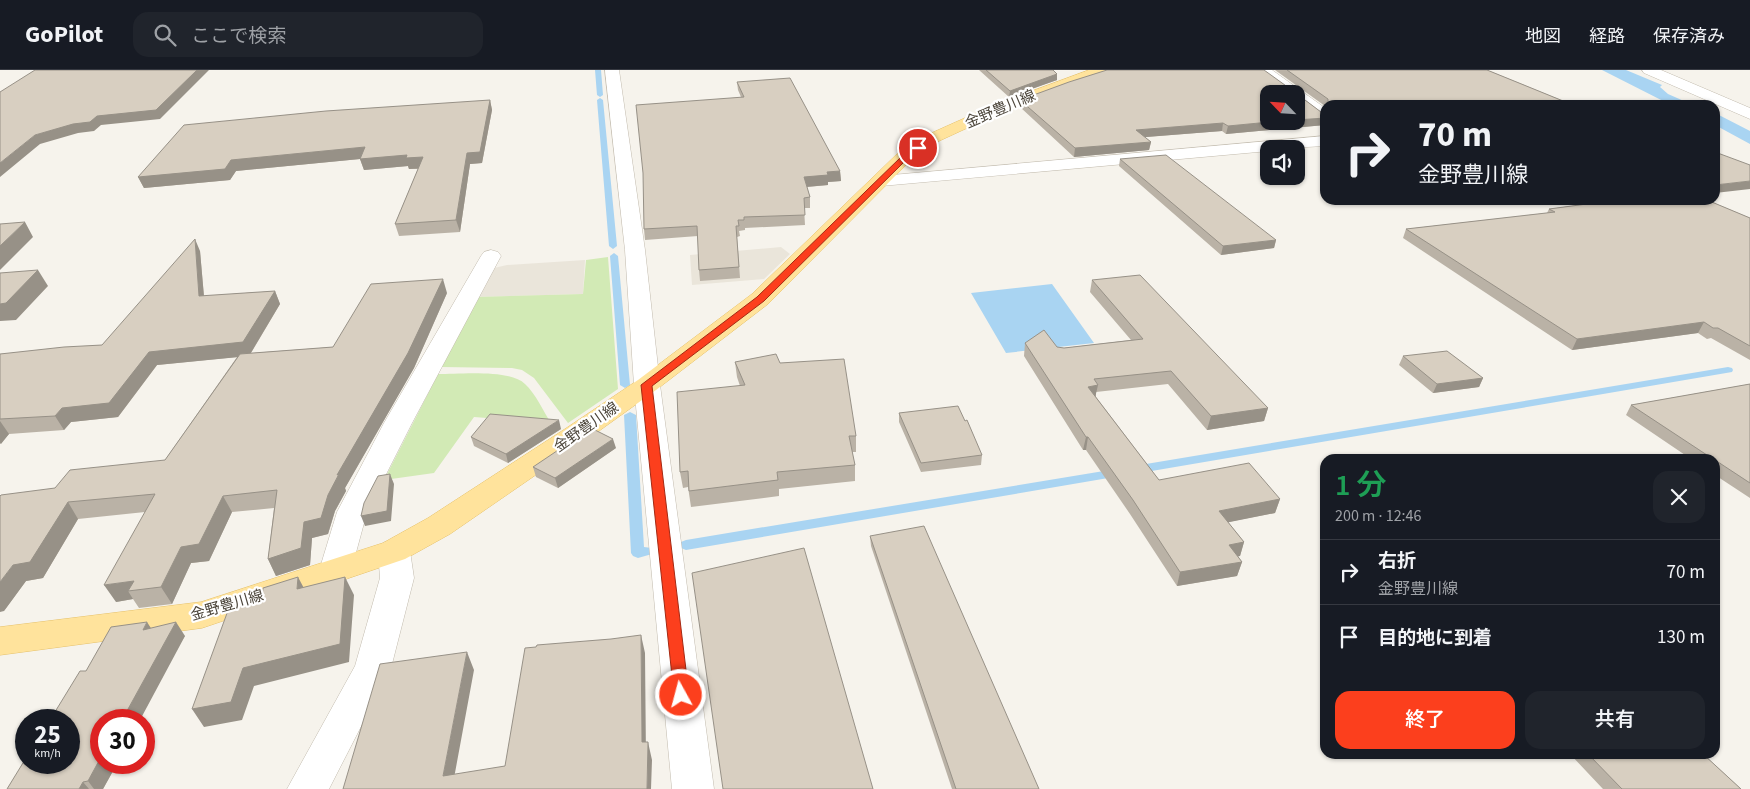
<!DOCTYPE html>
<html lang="ja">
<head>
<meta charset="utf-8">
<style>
	body { margin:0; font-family:"Source Sans 3","Noto Sans JP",sans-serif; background:#20242c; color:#f1f3f6; height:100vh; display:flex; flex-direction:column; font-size:19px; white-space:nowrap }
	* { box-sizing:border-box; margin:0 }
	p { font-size:16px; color:#9ea1a6 }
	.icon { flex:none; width:28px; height:28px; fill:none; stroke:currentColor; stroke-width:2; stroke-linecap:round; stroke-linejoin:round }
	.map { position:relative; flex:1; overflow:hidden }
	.drawer { position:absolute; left:1320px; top:384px; width:400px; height:305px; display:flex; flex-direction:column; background:#171b24; border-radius:15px; box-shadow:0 1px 4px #0004 }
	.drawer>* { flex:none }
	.top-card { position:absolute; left:1320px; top:30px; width:400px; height:105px; border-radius:15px; box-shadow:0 1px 4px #0004; background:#171b24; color:#f1f3f6; overflow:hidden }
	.needle { width:32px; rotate:295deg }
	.buttons { position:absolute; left:1260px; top:15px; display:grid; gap:10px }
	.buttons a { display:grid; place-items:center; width:45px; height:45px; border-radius:10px; background:#171b24; box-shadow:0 1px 4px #0004; font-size:25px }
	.speed { position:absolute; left:15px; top:639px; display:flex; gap:10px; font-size:25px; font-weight:700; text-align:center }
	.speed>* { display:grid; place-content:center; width:65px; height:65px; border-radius:50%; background:#171b24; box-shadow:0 1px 4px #0004; line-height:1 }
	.speed small { font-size:12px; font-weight:400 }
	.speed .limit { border:8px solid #d22; background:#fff; color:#111 }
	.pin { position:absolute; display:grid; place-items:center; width:42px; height:42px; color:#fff; margin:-21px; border:2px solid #fff; border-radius:50%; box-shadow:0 1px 5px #0007 }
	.me { position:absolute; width:55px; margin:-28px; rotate:353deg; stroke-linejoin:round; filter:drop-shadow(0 0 4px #0008) }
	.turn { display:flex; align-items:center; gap:18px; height:105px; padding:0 15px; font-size:22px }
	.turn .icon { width:65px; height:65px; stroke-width:2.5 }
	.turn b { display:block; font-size:35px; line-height:42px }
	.round { display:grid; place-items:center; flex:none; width:52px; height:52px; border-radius:15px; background:#20242c }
	.overview { display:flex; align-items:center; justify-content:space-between; height:85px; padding:0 15px }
	h1 { font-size:30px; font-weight:600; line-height:38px; color:#1e9e55 }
	.action { display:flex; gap:10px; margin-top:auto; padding:10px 15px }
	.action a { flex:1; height:58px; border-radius:15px; background:#fc3f1d; color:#fff; font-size:20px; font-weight:600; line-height:58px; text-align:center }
	.action a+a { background:#20242c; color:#f1f3f6 }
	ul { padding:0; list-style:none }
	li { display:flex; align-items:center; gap:15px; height:65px; padding:0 15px; border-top:1px solid #363941 }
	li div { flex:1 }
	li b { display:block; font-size:19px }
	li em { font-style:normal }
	header { display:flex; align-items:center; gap:30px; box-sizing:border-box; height:70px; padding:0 25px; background:#171b24; border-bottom:1px solid #363941 }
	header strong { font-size:24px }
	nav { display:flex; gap:28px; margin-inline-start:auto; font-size:18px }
	.search { width:350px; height:45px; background:#20242c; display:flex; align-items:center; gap:12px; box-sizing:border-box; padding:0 18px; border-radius:15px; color:#9ea1a6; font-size:19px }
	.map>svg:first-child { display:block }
</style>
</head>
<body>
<header>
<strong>GoPilot</strong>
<div class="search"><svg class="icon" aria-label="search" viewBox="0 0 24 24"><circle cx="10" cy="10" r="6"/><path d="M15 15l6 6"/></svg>ここで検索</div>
<nav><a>地図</a><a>経路</a><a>保存済み</a></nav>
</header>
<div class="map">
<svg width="1750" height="719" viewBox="0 0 1750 719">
	<rect width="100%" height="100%" fill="#f6f3ec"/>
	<path fill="#eae5da" d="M 781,177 L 790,184 L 764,209 L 692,215 L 690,185 Z
		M 585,190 L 583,224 L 476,227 L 494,198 L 507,195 Z"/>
	<path fill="#d2eab5" d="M 608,187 L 618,319 L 568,353 L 534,308 L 522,300 L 512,298 L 441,297 L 476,227 L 583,224 L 586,190 Z
		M 438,304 C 460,304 510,299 525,314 C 536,324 543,341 551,353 L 474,347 L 434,403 L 384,410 Z"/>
	<path fill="#a9d4f2" d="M 1602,0 L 1626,0 L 1662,15 L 1660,17 L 1668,24 L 1693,35 L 1671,35 Z
		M 1715,43 L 1750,61 L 1750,74 L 1715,55 Z
		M 1052,214 L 1094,273 L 1006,283 L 971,223 Z"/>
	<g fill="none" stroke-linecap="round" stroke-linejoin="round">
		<path fill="#a9d4f2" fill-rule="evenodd" d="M 595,0 L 601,0 L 603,25 L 600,27 L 597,25 Z
			M 600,28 L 603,30 L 617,176 L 613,179 L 609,176 L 597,30 Z
			M 614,183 L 618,186 L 630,315 L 625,318 L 620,315 L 610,186 Z
			M 1728,297 L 1732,298 L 1733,300 L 1732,302 L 1134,404 L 1128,400 L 1134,396 Z
			M 630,342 L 636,345 L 644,477 L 652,478 L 654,481 L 652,484 L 638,488 L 633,486 L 631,483 L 624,345 Z
			M 1116,399 L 1120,400 L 1122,403 L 1120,406 L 686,480 L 681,478 L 679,475 L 681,472 L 686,470 Z"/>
		<defs>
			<path id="minor" d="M 605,0 L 619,0 L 645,180 L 660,315 L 714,719 L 672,719 L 634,315 L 625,180 Z
				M 1256,0 L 1272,0 L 1325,38 L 1325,50 L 1320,48 L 1296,30 L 1296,24 L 1288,24 Z
				M 1642,0 L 1661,0 L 1750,38 L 1750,49 L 1644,3 Z
				M 1325,66 L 1325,76 L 1269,79 L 1269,81 L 881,116 L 875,115 L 872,111 L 875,107 L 881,106 Z
				M 491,180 L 498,182 L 501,186 L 412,353 L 367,442 L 351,501 L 347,509 L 335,513 L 323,509 L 319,501 L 337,442 L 384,353 L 481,186 L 484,182 Z
				M 394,470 L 405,473 L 410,481 L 414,508 L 391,598 L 329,719 L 287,719 L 355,596 L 380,508 L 378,481 L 383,473 Z"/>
			<path id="major" d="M 1089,0 L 1109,0 L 1107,3 L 1004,41 L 939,71 L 909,92 L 768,234 L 656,320 L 585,371 L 450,464 L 405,489 L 202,558 L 0,585 L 0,557 L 201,532 L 383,473 L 428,448 L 565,359 L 638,310 L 752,224 L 897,84 L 927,65 L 994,35 Z"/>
		</defs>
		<use href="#minor" stroke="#c2bbae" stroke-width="1"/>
		<use href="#major" stroke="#e6c16a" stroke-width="1"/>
		<use href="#minor" fill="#fff" fill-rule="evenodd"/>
		<use href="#major" fill="#ffe39c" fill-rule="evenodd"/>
	</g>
	<path fill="#bab2a6" d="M 979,0 L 1053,0 L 1057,4 L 1057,10 L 1009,27 Z
		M 1275,0 L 1487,0 L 1573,35 L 1325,35 L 1325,36 Z
		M 737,12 L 840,101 L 841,111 L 828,112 L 828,115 L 807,117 L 810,127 L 810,138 L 804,138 L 805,155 L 745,158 L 745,160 L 739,161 L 740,166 L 737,167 L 740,208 L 700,211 L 699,200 L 698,166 L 645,170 L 644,159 L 741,27 L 738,20 Z
		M 1297,24 L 1321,42 L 1325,43 L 1325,55 L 1226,64 L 1222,61 L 1145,67 L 1151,72 L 1149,80 L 1074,87 L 1020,37 L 1020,30 Z
		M 490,30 L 492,40 L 482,93 L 470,94 L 460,162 L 399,166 L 395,154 L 418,99 L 409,99 L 408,96 L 364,100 L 360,89 L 236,101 L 230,110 L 144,118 L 138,107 Z
		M 1120,89 L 1276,170 L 1274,178 L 1221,185 L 1119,96 Z
		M 1614,130 L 1707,130 L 1750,148 L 1750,290 L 1711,268 L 1707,269 L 1698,263 L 1572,280 L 1403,168 L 1406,159 L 1547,143 L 1549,139 L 1615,130 Z
		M 200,181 L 204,226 L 275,221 L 280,234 L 251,283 L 333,277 L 447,223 L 414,298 L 345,418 L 346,421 L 335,441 L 328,464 L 312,468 L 310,495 L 276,506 L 268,489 L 274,438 L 232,442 L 209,491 L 191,493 L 172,534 L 139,538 L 133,529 L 116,532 L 145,442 L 78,449 L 43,508 L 26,511 L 4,541 L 55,418 L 165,390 L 237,287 L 157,295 L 118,347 L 71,352 L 64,360 L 9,364 L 0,374 L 0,284 L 102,275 Z
		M 1092,210 L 1268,338 L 1264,351 L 1207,360 L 1168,314 L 1096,322 L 1096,327 L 1159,410 L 1280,429 L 1275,443 L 1228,452 L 1244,472 L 1240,486 L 1238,486 L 1242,492 L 1237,506 L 1177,516 L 1130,444 L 1086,380 L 1083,380 L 1024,286 L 1025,273 L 1064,278 L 1131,270 L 1090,222 Z
		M 1403,286 L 1483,308 L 1479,317 L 1433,323 L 1399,295 Z
		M 735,292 L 780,293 L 856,366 L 856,382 L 852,382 L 855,395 L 855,411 L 779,419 L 779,426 L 691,437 L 688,417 L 683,418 L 680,402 L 740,316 L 737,307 Z
		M 1750,314 L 1750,428 L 1715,405 L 1715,389 L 1691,389 L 1626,345 L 1631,335 Z
		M 899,343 L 982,385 L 981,395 L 921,402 L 899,352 Z
		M 561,359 L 508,393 L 474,376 L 471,367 Z
		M 616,378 L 558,418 L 536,407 L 533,397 Z
		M 870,466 L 1039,719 L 952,719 L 871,476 Z
		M 151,558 L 185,566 L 101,692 L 118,692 L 103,719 L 7,719 L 86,601 Z
		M 1570,684 L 1703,684 L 1741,719 L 1603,719 Z"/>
	<path fill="#979187" d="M 197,0 L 209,0 L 160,49 L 101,55 L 94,61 L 78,63 L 40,74 L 0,107 L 0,93 L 35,65 L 97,46 Z
		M 1057,4 L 1057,10 L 1009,27 L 1010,21 Z
		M 490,30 L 492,40 L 482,93 L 470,94 L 460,162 L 456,150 L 467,83 Z
		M 1325,48 L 1325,55 L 1226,64 L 1228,56 L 1280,51 L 1296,51 L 1296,50 Z
		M 1223,53 L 1222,61 L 1134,68 L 1136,60 Z
		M 1151,72 L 1149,80 L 1074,87 L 1075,78 Z
		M 365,77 L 407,85 L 423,87 L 426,98 L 409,99 L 408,96 L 364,100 L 360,89 L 236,101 L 230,110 L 144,118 L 138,107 L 231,90 Z
		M 840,101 L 841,111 L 828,112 L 828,115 L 805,117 L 804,107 L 827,102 Z
		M 1750,111 L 1750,119 L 1715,123 L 1715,115 Z
		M 25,152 L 33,167 L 0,200 L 0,176 Z
		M 195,169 L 200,181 L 205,239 L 199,226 Z
		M 1276,170 L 1274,178 L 1221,185 L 1223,176 Z
		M 38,200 L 48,216 L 16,250 L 0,251 L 0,234 Z
		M 443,209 L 447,223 L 414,298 L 345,418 L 346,421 L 335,441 L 328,464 L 312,468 L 310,495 L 276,506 L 268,489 L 304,452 L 337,405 Z
		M 275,221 L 280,234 L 249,286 L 157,295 L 118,347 L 71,352 L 64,360 L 55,346 L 62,338 L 149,282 Z
		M 1704,252 L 1698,263 L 1572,280 L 1577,269 Z
		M 1483,308 L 1479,317 L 1433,323 L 1437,314 Z
		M 1098,315 L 1095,328 L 1088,317 Z
		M 1268,338 L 1264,351 L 1207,360 L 1211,346 Z
		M 559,350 L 561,359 L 508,393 L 506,384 Z
		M 0,351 L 9,364 L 1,374 L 0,373 Z
		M 1086,367 L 1088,367 L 1086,380 L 1083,380 Z
		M 613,369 L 616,378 L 558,418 L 555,408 Z
		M 390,404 L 394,414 L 391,451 L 365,456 L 361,446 Z
		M 223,426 L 232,442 L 209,491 L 191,493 L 172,534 L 161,517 L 181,477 Z
		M 1280,429 L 1275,443 L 1215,455 L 1219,441 Z
		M 68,432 L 78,449 L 43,508 L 26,511 L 4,541 L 0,542 L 0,512 L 13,495 Z
		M 1244,472 L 1240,486 L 1225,489 L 1229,475 Z
		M 1242,492 L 1237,506 L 1177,516 L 1180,502 Z
		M 298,507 L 307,524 L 297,519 Z
		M 345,507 L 354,525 L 349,592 L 254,616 L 242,650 L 204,657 L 192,639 L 243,598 Z
		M 134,511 L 128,521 L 133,529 L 116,532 L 104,515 Z
		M 147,552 L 156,566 L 143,560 Z
		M 176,552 L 185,566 L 140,650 L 122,650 Z
		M 641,565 L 645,583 L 646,690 L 642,672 Z
		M 467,582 L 474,600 L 452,719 L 443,706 Z
		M 648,672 L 652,690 L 651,719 L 647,719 Z
		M 101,687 L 101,692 L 118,692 L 103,719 L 94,719 L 88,711 Z
		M 83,712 L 89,719 L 79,719 Z"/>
	<path fill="#d8cfc1" stroke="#979187" d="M 35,0 L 197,0 L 156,40 L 97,46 L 90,52 L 73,54 L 35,65 L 0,93 L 0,22 Z
		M 986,0 L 1053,0 L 1057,4 L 1010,21 Z
		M 1107,0 L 1264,0 L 1289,18 L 1296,18 L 1297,24 L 1321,42 L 1325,43 L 1325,48 L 1296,50 L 1296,24 L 1269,24 L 1269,51 L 1280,51 L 1228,56 L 1223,53 L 1136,60 L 1151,72 L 1075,78 L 1020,30 L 1069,12 Z
		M 1287,0 L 1487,0 L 1573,35 L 1328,35 L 1328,29 Z
		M 790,8 L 840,101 L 827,102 L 828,105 L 804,107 L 810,127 L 804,128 L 805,145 L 744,147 L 744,150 L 738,150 L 739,156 L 736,156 L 739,197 L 699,200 L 697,156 L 644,159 L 643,103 L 636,35 L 744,27 L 737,12 Z
		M 490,30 L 480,82 L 467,83 L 456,150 L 395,154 L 423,87 L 406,88 L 407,85 L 360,89 L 365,77 L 231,90 L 225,99 L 138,107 L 184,55 L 326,41 Z
		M 1715,82 L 1750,95 L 1750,111 L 1715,115 Z
		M 1166,85 L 1276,170 L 1223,176 L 1120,89 Z
		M 1617,130 L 1707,130 L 1750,148 L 1750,276 L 1718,258 L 1713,258 L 1704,252 L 1577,269 L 1406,159 L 1555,142 L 1549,139 Z
		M 25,152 L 0,176 L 0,154 Z
		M 195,169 L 199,226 L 275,221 L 243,272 L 149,282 L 109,333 L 62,338 L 55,346 L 0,349 L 0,284 L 64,277 L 102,275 Z
		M 38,200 L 6,233 L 0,234 L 0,203 Z
		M 1140,205 L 1268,338 L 1211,346 L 1171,301 L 1094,309 L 1098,315 L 1088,317 L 1159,410 L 1249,393 L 1280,429 L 1219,441 L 1244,472 L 1229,475 L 1242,492 L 1180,502 L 1133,430 L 1088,367 L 1086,367 L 1025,273 L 1044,260 L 1057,277 L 1064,278 L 1143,269 L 1092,210 Z
		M 443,209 L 408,283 L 337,405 L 339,404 L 328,425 L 321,448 L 304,452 L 301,478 L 268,489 L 277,420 L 223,426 L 199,474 L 181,477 L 161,517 L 128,521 L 134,511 L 104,515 L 155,424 L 68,432 L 30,492 L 13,495 L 0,512 L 0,426 L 1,425 L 55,418 L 70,400 L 165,390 L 240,284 L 333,277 L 371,214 Z
		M 1447,281 L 1483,308 L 1437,314 L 1403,286 Z
		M 776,284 L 780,293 L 844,289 L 856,366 L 849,366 L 855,395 L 777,402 L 778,410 L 689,421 L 688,401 L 680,402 L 677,322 L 745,315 L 735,292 Z
		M 1750,314 L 1750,413 L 1715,390 L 1715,389 L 1713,389 L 1631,335 Z
		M 958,336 L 965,351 L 967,350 L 982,385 L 921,393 L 899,343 Z
		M 490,344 L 559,350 L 506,384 L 471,367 Z
		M 591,358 L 613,369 L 555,408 L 533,397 Z
		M 1435,386 L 1438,389 L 1421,389 Z
		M 390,404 L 387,441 L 361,446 L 364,433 L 378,406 Z
		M 924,456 L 1039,719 L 956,719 L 870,466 Z
		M 804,478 L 873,719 L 723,719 L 692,503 Z
		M 298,507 L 297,519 L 345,507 L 340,574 L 243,598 L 231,632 L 192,639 L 230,535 L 262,527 L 263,518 Z
		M 147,552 L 143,560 L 176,552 L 122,650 L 101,650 L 101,687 L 88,711 L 83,712 L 79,719 L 7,719 L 26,688 L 26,692 L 69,692 L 69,650 L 50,650 L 80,601 L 86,601 L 111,557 Z
		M 641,565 L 642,672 L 648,672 L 647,719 L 343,719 L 380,594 L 467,582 L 443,706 L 505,696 L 525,578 L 536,577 L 537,575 L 611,569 Z
		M 1588,684 L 1703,684 L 1741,719 L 1622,719 Z"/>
	<path fill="#fc3f1d" stroke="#a42913" d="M 916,77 L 921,78 L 906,90 L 764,231 L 652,316 L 689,625 L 687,629 L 681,631 L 676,629 L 674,625 L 641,315 L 757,227 L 901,87 Z"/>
	<g text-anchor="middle" stroke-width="4.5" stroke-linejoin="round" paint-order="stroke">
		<g font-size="15" fill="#4b4439" stroke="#fff">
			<text transform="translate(1000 39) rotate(-23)" y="5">金野豊川線</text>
			<text transform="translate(586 357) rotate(-35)" y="5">金野豊川線</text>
			<text transform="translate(227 535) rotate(-16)" y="5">金野豊川線</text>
		</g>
	</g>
</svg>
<div class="buttons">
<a><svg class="needle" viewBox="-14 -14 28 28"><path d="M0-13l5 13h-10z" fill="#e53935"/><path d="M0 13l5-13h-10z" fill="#9ea1a6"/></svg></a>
<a><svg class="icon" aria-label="sound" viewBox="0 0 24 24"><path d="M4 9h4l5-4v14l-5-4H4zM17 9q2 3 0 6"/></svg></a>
</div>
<div class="speed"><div>25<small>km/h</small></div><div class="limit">30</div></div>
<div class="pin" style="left:918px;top:78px;background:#d93025"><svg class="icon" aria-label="arrive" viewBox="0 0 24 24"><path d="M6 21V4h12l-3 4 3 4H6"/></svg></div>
<svg class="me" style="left:681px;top:625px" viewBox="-20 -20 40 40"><circle r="17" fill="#fc3f1d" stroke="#fff" stroke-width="3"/><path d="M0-11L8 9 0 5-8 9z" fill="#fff"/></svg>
<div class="top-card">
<div class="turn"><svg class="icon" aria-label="right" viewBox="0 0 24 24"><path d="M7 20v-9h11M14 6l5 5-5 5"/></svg><div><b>70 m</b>金野豊川線</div></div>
</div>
<section class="drawer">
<div class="overview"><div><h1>1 分</h1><p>200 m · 12:46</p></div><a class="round"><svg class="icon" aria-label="close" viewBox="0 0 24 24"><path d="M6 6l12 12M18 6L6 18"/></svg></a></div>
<ul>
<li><svg class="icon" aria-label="right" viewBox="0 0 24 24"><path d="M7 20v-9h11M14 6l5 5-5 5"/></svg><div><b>右折</b><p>金野豊川線</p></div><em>70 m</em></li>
<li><svg class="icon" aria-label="arrive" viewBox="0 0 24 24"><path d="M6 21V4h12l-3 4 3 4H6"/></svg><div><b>目的地に到着</b></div><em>130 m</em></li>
</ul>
<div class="action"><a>終了</a><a>共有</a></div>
</section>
</div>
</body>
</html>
